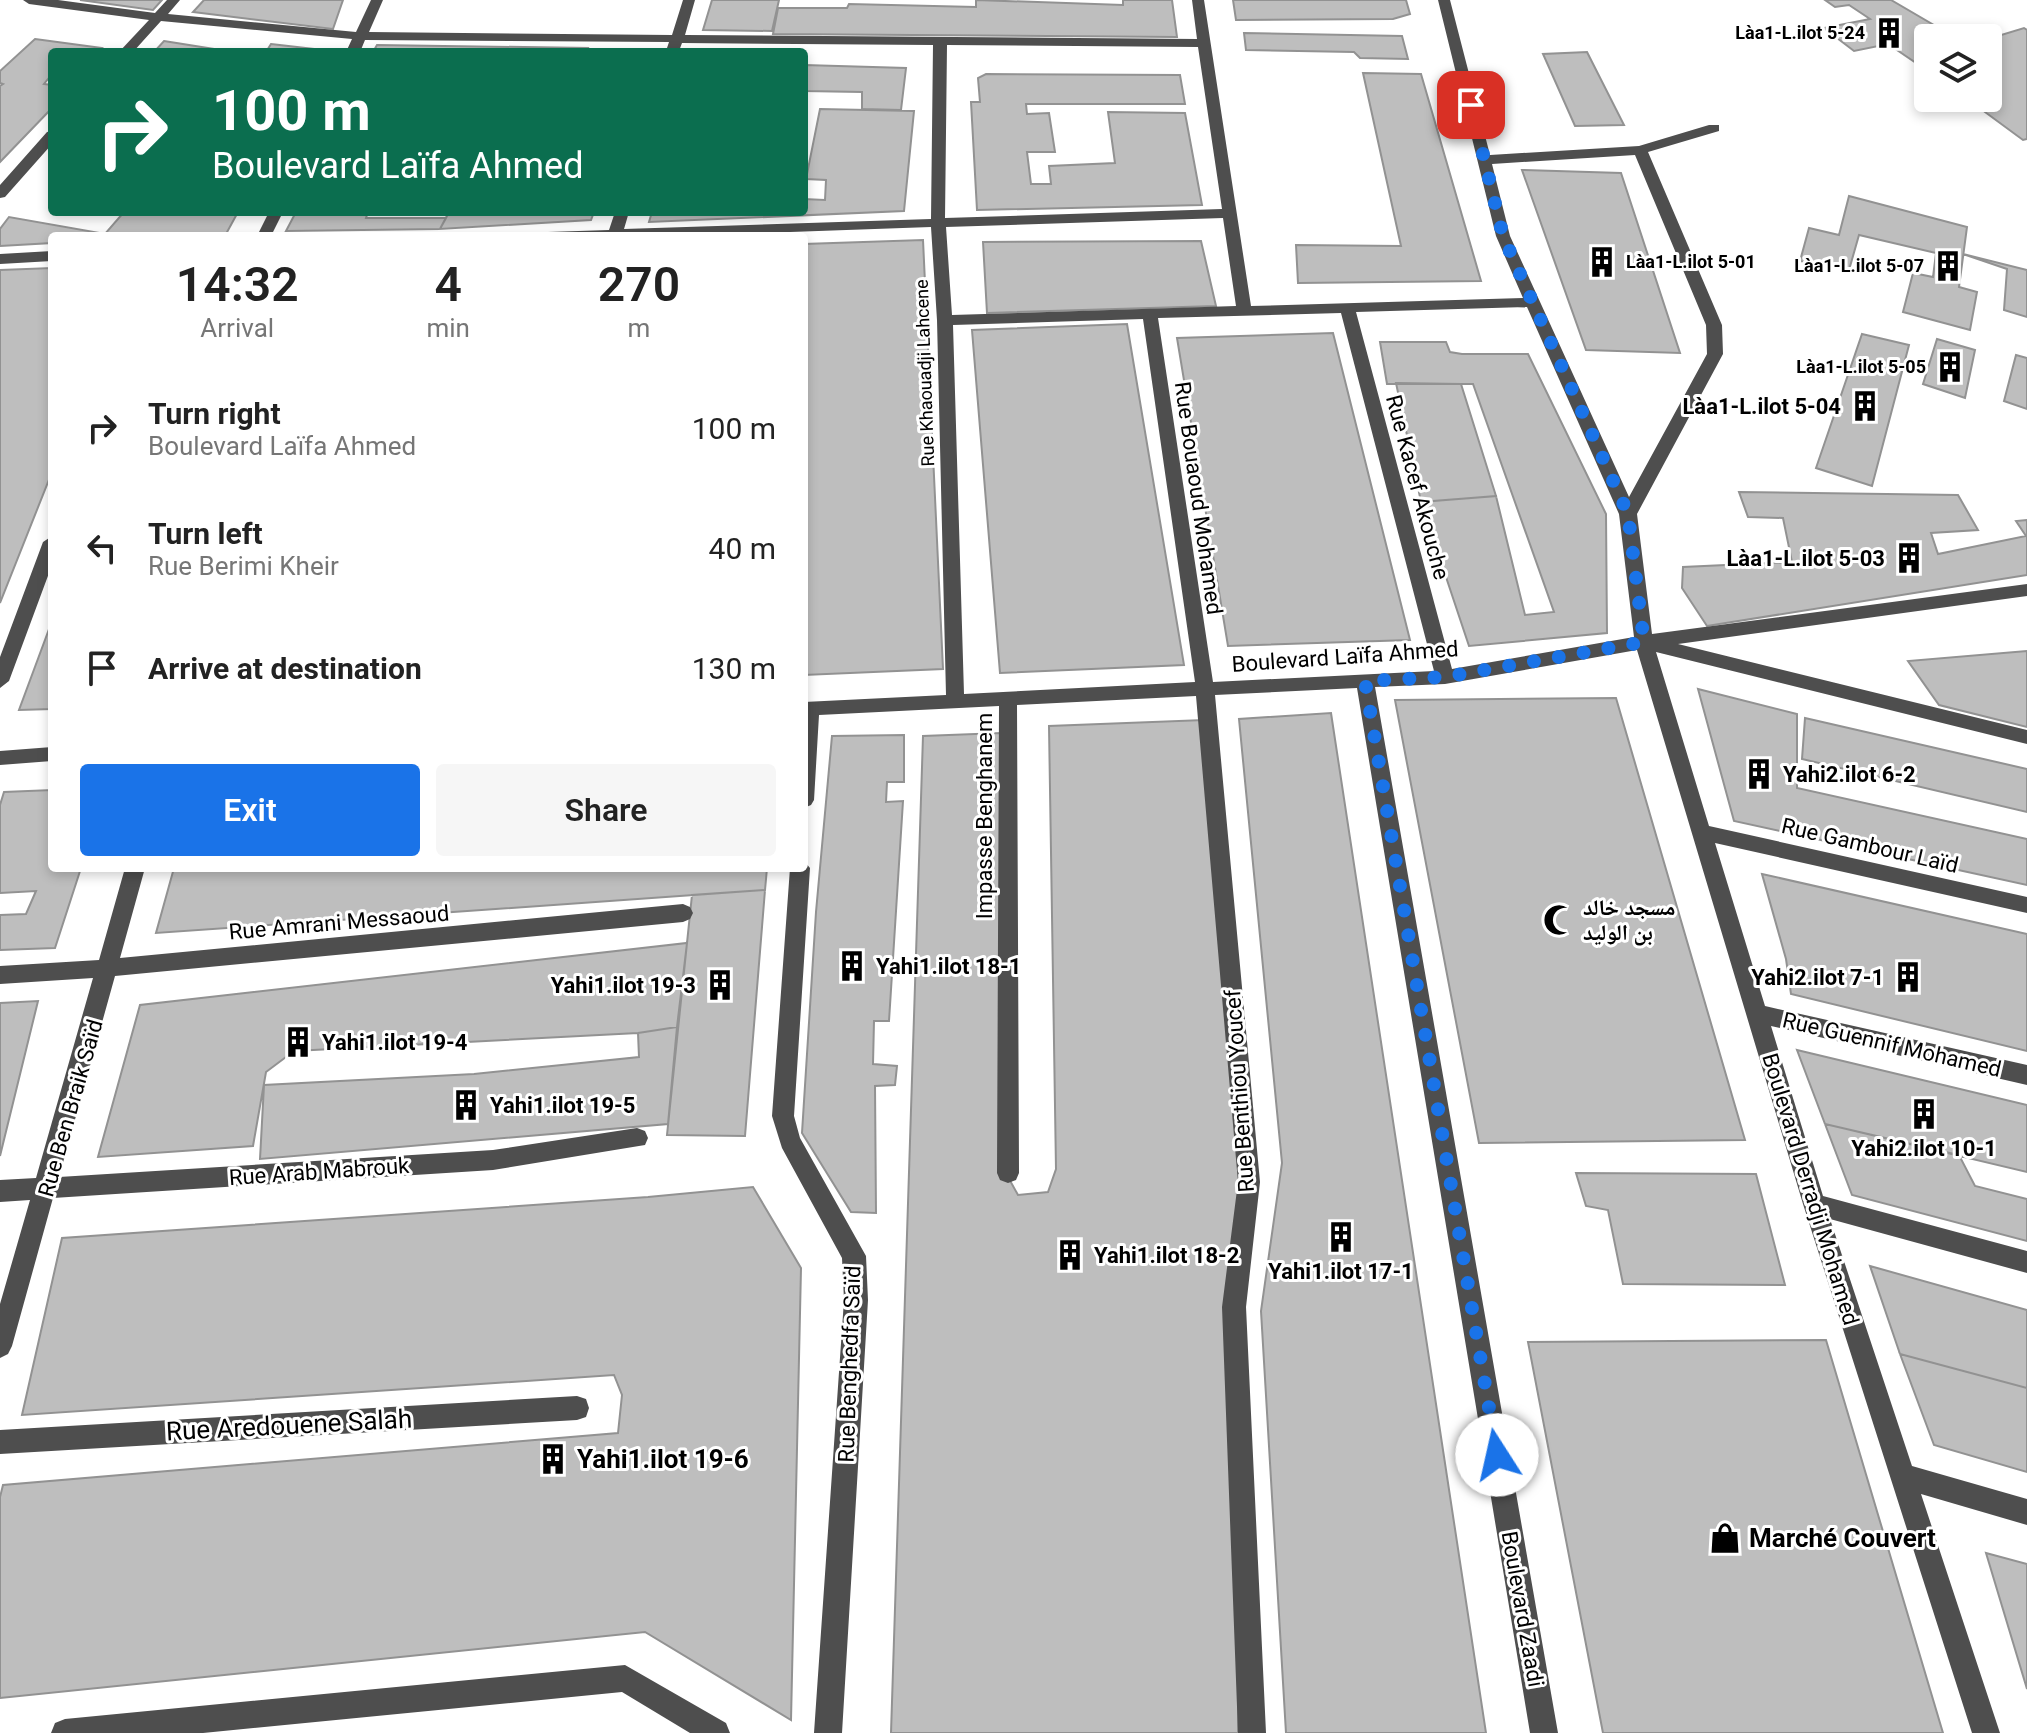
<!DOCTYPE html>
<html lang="en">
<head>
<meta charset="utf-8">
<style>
	body { margin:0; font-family:Roboto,"Noto Naskh Arabic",sans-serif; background:#f6f6f6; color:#222; height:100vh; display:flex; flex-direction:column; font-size:30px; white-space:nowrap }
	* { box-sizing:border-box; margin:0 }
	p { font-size:26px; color:#767676 }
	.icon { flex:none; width:44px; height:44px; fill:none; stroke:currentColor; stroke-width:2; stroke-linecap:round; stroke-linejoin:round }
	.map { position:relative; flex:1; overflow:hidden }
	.drawer { position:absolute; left:48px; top:232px; width:760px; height:640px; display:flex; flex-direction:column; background:#fff; border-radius:8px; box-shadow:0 4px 12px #0003 }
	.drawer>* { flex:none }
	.top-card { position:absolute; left:48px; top:48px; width:760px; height:168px; border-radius:8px; box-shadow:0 4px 12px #0003; background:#0b6e4f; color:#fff; overflow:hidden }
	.buttons { position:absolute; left:1914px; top:24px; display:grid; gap:16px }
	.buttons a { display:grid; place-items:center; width:88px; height:88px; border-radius:8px; background:#fff; box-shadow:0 4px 12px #0003; font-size:40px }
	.pin { position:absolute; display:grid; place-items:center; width:68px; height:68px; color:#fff; margin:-34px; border-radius:16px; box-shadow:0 4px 12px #0006 }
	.me { position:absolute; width:88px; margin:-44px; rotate:350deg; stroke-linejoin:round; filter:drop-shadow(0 0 6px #0008) }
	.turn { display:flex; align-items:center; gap:28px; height:168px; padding:0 32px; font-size:36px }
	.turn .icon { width:104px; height:104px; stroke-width:2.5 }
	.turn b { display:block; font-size:56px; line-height:68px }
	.eta { display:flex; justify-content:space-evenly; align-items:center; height:136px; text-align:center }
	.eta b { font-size:48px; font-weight:600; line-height:56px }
	.button { display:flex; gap:16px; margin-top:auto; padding:16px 32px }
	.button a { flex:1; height:92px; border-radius:8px; background:#1a73e8; color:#fff; font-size:32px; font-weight:600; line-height:92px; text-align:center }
	.button a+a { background:#f6f6f6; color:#222 }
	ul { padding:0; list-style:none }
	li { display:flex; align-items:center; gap:24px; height:120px; padding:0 32px }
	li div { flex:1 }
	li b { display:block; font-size:30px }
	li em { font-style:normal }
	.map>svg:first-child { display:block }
</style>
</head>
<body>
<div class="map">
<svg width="2027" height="1733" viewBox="0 0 2027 1733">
	<rect width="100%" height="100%" fill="#fff"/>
	<path fill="#bebebe" stroke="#929292" stroke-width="2" d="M 80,0 L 162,0 L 153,10 Z
		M 204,0 L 343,0 L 333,29 L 193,12 Z
		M 712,0 L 779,0 L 772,31 L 703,30 Z
		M 976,0 L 1123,5 L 1123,0 L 1172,0 L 1177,37 L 773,34 L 778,8 L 847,8 L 849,4 L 976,7 Z
		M 1233,0 L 1406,0 L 1410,14 L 1393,19 L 1236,20 Z
		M 1825,0 L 1891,0 L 1956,38 L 1928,38 L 1928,71 L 1888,44 L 1854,51 L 1824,28 L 1870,19 L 1849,5 L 1835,7 Z
		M 2024,28 L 2027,30 L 2027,139 L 2023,140 L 1966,98 L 1988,98 L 1988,39 Z
		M 1244,33 L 1402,36 L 1408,59 L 1360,58 L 1354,52 L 1246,50 Z
		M 35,39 L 102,48 L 99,52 L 52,52 L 52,74 L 44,84 L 52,85 L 52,108 L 0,162 L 0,86 L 3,84 L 0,83 L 0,71 Z
		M 164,41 L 233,52 L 154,52 Z
		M 271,44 L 323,50 L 266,52 Z
		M 377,45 L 588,48 L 587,52 L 373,52 Z
		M 1587,52 L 1624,125 L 1575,126 L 1543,54 Z
		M 804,65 L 906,68 L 901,110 L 862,109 L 862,92 L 804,91 Z
		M 1363,73 L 1421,74 L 1481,281 L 1298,283 L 1296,245 L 1401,246 Z
		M 986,74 L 1180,75 L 1185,104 L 1026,104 L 1027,114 L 1049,113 L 1055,152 L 1027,152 L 1031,184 L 1051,184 L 1049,166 L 1115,163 L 1108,112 L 1185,113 L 1202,205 L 977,210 L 971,102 L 980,102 L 978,78 Z
		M 820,109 L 914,111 L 904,211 L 649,222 L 652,212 L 804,212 L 804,199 L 825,200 L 826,180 L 806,179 Z
		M 1522,170 L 1621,173 L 1680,353 L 1586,350 Z
		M 1849,196 L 1967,227 L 1959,287 L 1977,292 L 1970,330 L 1903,312 L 1913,273 L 1933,277 L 1936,253 L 1859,235 L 1849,270 L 1800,261 L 1809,228 L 1839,235 Z
		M 124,212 L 238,212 L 226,234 L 52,236 L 52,243 L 0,246 L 0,229 L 9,217 L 105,234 Z
		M 296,212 L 368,212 L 366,218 L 446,218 L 440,229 L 286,231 Z
		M 449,212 L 594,212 L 591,220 L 440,229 Z
		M 923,240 L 943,669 L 804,675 L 804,244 Z
		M 1201,241 L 1216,306 L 987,313 L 983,242 Z
		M 1963,254 L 2027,270 L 2027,317 L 2004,310 L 2007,269 Z
		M 52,268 L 52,472 L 0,603 L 0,270 Z
		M 1127,324 L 1184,665 L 1000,673 L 972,330 Z
		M 1333,333 L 1410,640 L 1228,646 L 1177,338 Z
		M 1862,334 L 1909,345 L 1872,486 L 1816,468 Z
		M 1937,339 L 1975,350 L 1965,398 L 1923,384 Z
		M 1380,342 L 1446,342 L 1450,352 L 1462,354 L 1528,354 L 1606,514 L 1607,633 L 1469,646 L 1421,502 L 1496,496 L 1525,615 L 1554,612 L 1473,384 L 1387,384 Z
		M 2016,355 L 2027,358 L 2027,409 L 2004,401 Z
		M 1396,383 L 1461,384 L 1496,496 L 1421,502 Z
		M 1739,492 L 1958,495 L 1978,530 L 1931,533 L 1938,554 L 2026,536 L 2016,521 L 2027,520 L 2027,575 L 1707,626 L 1682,588 L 1683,567 L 1792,562 L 1783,518 L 1748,517 Z
		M 52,621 L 52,709 L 19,710 Z
		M 2027,651 L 2027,727 L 1939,705 L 1908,661 Z
		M 1698,689 L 1797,714 L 1797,788 L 2027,839 L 2027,885 L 1734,821 Z
		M 1616,698 L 1745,1140 L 1479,1143 L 1395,700 Z
		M 1331,713 L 1486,1733 L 1286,1733 L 1261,1311 L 1282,1163 L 1239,719 Z
		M 1805,718 L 2027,769 L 2027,812 L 1802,759 Z
		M 1204,720 L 1242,1189 L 1238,1733 L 891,1733 L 923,736 L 1001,733 L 1008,1177 L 1018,1195 L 1048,1192 L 1056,1169 L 1049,726 Z
		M 904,735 L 904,782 L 887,782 L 886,802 L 903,801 L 889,1021 L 874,1021 L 873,1064 L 897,1066 L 895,1085 L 875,1086 L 876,1213 L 851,1212 L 802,1133 L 816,912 L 832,736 Z
		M 52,790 L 52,868 L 81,868 L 55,948 L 0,950 L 0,915 L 26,914 L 36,891 L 0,893 L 0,805 L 4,792 Z
		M 174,868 L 284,869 L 767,868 L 765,890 L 156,933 Z
		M 1762,874 L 2027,934 L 2027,1051 L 1791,994 L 1786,959 Z
		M 765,890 L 745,1136 L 667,1135 L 692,895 Z
		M 687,943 L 677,1027 L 638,1033 L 294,1051 L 266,1072 L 253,1146 L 98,1157 L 140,1005 Z
		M 38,1001 L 0,1156 L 0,1003 Z
		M 677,1027 L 668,1124 L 260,1159 L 264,1085 L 474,1074 L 639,1057 L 638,1033 Z
		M 1797,1050 L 2027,1105 L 2027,1172 L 1825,1124 Z
		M 1825,1124 L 1959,1155 L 1975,1186 L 2027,1199 L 2027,1241 L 1852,1195 Z
		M 1576,1173 L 1756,1174 L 1785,1285 L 1623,1284 L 1608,1210 L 1586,1206 Z
		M 753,1187 L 801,1268 L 791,1720 L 645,1632 L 0,1698 L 0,1497 L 3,1485 L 618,1433 L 622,1395 L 614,1375 L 22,1415 L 62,1238 L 648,1197 Z
		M 1870,1266 L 2027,1310 L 2027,1388 L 1900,1354 Z
		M 1826,1340 L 1943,1733 L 1603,1733 L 1528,1342 Z
		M 1900,1354 L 2027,1388 L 2027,1472 L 1934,1445 Z
		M 1986,1553 L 2027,1564 L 2027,1689 Z"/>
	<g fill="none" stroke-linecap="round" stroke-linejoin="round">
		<path fill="#4e4e4e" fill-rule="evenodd" d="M 23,0 L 58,0 L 155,13 L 167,0 L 180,0 L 168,14 L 356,32 L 371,0 L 383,0 L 369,32 L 672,35 L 683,0 L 695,0 L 685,35 L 1197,39 L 1192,0 L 1204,0 L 1251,306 L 1523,298 L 1496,236 L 1438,0 L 1450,0 L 1490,155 L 1639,146 L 1709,125 L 1719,125 L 1719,131 L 1648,152 L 1722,325 L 1723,354 L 1637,514 L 1652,634 L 2027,584 L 2027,596 L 1678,644 L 2027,730 L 2027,744 L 1656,652 L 1709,826 L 2027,897 L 2027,913 L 1715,843 L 1765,1006 L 2027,1065 L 2027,1085 L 1771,1026 L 1823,1196 L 2027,1251 L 2027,1273 L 1830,1219 L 1912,1466 L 2027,1499 L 2027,1525 L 1921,1494 L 2000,1733 L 1972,1733 L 1803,1204 L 1637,650 L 1445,684 L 1375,687 L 1558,1733 L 1530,1733 L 1357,688 L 1215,695 L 1260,1182 L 1246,1307 L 1266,1733 L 1238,1733 L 1222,1307 L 1238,1182 L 1196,696 L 1017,705 L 1019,1173 L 1016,1180 L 1008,1183 L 1000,1180 L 997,1173 L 999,706 L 819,715 L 814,800 L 811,805 L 804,808 L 804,702 L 946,695 L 937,320 L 931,227 L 679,236 L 541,236 L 548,232 L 609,230 L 615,212 L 629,212 L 624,229 L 931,219 L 933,45 L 682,43 L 679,51 L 674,52 L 667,48 L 669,42 L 365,40 L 360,52 L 346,52 L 352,39 L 161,21 L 133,52 L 119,52 L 149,20 L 29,4 ZM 947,45 L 1198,47 L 1222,209 L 945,218 ZM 1635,155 L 1706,325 L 1707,354 L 1629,497 L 1510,236 L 1492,164 ZM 1223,218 L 1236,306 L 952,315 L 946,227 ZM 1527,307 L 1619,514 L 1634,637 L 1452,669 L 1356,312 ZM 1341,313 L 1434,671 L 1213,682 L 1158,318 ZM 1143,319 L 1195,682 L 964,694 L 953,325 Z
			M 52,131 L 52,144 L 5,197 L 0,198 L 0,185 L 47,132 Z
			M 269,212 L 283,212 L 271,236 L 257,236 Z
			M 52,251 L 52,261 L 0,264 L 0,254 Z
			M 52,536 L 52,565 L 9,681 L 0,688 L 0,657 L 43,542 Z
			M 52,747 L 52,761 L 0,765 L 0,751 Z
			M 804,861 L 810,868 L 794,1116 L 800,1138 L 866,1256 L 868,1300 L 842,1733 L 814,1733 L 844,1300 L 842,1258 L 782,1148 L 772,1116 L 790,868 L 804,868 Z
			M 125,868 L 145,868 L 120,958 L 683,904 L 690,907 L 693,913 L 690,919 L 683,922 L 115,976 L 59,1177 L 493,1150 L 637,1128 L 645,1131 L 648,1138 L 645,1145 L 493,1170 L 53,1198 L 12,1346 L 8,1354 L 0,1358 L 0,1304 L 30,1200 L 0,1202 L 0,1180 L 36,1178 L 93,978 L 0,984 L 0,966 L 99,960 Z
			M 577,1396 L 586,1399 L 589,1408 L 586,1417 L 577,1420 L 0,1454 L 0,1430 Z
			M 625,1665 L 726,1723 L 730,1733 L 690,1733 L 622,1692 L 203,1733 L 51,1733 L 55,1723 L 65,1719 Z"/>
	</g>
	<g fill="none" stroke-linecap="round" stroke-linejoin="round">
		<path stroke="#1a73e8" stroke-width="14" stroke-dasharray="0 25.2" d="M 1471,105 L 1503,236 L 1628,514 L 1644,642 L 1445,677 L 1365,681 L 1497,1455"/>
	</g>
	<defs>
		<symbol id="building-bare" viewBox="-9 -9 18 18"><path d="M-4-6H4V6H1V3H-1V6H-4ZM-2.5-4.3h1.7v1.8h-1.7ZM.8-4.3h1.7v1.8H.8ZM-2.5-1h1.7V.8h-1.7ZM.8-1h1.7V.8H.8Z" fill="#000" stroke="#fff" stroke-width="2.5" paint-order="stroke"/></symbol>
		<symbol id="mosque-bare" viewBox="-9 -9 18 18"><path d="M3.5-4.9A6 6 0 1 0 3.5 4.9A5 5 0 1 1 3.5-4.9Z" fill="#000" stroke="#fff" stroke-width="2.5" paint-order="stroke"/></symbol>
		<symbol id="shop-bare" viewBox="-9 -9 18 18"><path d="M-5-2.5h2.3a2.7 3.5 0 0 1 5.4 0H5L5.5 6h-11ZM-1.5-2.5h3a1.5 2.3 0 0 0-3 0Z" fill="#000" stroke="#fff" stroke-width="2.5" paint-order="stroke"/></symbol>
	</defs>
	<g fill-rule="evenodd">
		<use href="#building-bare" x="1867" y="11" width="44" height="44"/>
		<use href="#building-bare" x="1580" y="240" width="44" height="44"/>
		<use href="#building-bare" x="1926" y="244" width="44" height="44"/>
		<use href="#building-bare" x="1928" y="345" width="44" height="44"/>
		<use href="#building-bare" x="1843" y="384" width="44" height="44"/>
		<use href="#building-bare" x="1887" y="536" width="44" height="44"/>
		<use href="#building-bare" x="1737" y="752" width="44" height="44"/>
		<use href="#mosque-bare" x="1537" y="898" width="44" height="44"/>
		<use href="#building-bare" x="830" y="944" width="44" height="44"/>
		<use href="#building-bare" x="1886" y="955" width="44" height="44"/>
		<use href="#building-bare" x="698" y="963" width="44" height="44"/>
		<use href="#building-bare" x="276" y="1020" width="44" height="44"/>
		<use href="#building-bare" x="444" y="1083" width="44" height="44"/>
		<use href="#building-bare" x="1902" y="1092" width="44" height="44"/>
		<use href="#building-bare" x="1319" y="1215" width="44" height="44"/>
		<use href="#building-bare" x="1048" y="1233" width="44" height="44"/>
		<use href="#building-bare" x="531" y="1437" width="44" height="44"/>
		<use href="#shop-bare" x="1703" y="1516" width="44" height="44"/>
	</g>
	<g text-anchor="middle" stroke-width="6" stroke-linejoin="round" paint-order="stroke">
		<g font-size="18" font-weight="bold" fill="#000" stroke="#fff" text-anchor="end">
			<text x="1865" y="39">Làa1-L.ilot 5-24</text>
			<text x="1626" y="268" text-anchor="start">Làa1-L.ilot 5-01</text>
			<text x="1924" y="272">Làa1-L.ilot 5-07</text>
			<text x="1926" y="373">Làa1-L.ilot 5-05</text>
		</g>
		<g font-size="18" fill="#000" stroke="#fff">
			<text transform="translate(925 373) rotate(-92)" y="6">Rue Khaouadji Lahcene</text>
		</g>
		<g font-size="22" font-weight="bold" fill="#000" stroke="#fff" text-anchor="start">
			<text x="1841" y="414" text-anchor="end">Làa1-L.ilot 5-04</text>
			<text x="1885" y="566" text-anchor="end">Làa1-L.ilot 5-03</text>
			<text x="1783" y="782">Yahi2.ilot 6-2</text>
			<text x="1583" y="915">مسجد خالد<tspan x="1583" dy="25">بن الوليد</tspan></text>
			<text x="876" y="974">Yahi1.ilot 18-1</text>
			<text x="1884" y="985" text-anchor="end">Yahi2.ilot 7-1</text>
			<text x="696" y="993" text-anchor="end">Yahi1.ilot 19-3</text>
			<text x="322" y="1050">Yahi1.ilot 19-4</text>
			<text x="490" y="1113">Yahi1.ilot 19-5</text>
			<text x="1924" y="1156" text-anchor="middle">Yahi2.ilot 10-1</text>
			<text x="1094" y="1263">Yahi1.ilot 18-2</text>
			<text x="1341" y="1279" text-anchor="middle">Yahi1.ilot 17-1</text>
		</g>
		<g font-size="22" fill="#000" stroke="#fff">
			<text transform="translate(1418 487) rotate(75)" y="8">Rue Kacef Akouche</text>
			<text transform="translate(1199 498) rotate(82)" y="8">Rue Bouaoud Mohamed</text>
			<text transform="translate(1345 656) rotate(-4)" y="8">Boulevard Laïfa Ahmed</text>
			<text transform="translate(984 816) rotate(-90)" y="8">Impasse Benghanem</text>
			<text transform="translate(1870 845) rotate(13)" y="8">Rue Gambour Laïd</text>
			<text transform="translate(339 922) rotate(-5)" y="8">Rue Amrani Messaoud</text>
			<text transform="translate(1892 1044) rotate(13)" y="8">Rue Guennif Mohamed</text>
			<text transform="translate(1239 1091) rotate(-94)" y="8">Rue Benthiou Youcef</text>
			<text transform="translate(70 1108) rotate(-74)" y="8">Rue Ben Braik Saïd</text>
			<text transform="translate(319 1171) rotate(-4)" y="8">Rue Arab Mabrouk</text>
			<text transform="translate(1811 1189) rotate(73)" y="8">Boulevard Derradji Mohamed</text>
			<text transform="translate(849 1364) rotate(-88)" y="8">Rue Benghedfa Saïd</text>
			<text transform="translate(1523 1609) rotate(80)" y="8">Boulevard Zaadi</text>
		</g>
		<g font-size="26" fill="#000" stroke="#fff">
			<text transform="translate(289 1425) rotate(-3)" y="9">Rue Aredouene Salah</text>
		</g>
		<g font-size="26" font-weight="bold" fill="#000" stroke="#fff" text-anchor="start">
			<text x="577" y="1468">Yahi1.ilot 19-6</text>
			<text x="1749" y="1547">Marché Couvert</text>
		</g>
	</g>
</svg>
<div class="buttons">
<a><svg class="icon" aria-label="layers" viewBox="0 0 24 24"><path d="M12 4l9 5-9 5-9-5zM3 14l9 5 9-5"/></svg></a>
</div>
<div class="pin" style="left:1471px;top:105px;background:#d93025"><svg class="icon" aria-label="arrive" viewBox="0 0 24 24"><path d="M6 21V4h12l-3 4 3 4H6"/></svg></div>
<svg class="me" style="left:1497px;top:1455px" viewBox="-20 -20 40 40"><circle r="19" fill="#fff"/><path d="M0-13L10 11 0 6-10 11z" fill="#1a73e8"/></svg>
<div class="top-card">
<div class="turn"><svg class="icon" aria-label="right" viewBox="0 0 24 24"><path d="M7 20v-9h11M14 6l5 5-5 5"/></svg><div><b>100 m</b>Boulevard Laïfa Ahmed</div></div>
</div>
<section class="drawer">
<div class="eta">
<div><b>14:32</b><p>Arrival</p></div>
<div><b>4</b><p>min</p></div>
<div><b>270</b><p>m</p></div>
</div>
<ul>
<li><svg class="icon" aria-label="right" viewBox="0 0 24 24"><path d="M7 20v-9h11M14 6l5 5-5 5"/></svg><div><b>Turn right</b><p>Boulevard Laïfa Ahmed</p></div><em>100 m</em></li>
<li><svg class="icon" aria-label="left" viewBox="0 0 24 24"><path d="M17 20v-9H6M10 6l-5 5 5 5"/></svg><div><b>Turn left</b><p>Rue Berimi Kheir</p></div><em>40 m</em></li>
<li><svg class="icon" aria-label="arrive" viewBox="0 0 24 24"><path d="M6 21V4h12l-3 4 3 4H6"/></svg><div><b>Arrive at destination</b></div><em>130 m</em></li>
</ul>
<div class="button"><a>Exit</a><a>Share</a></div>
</section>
</div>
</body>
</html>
